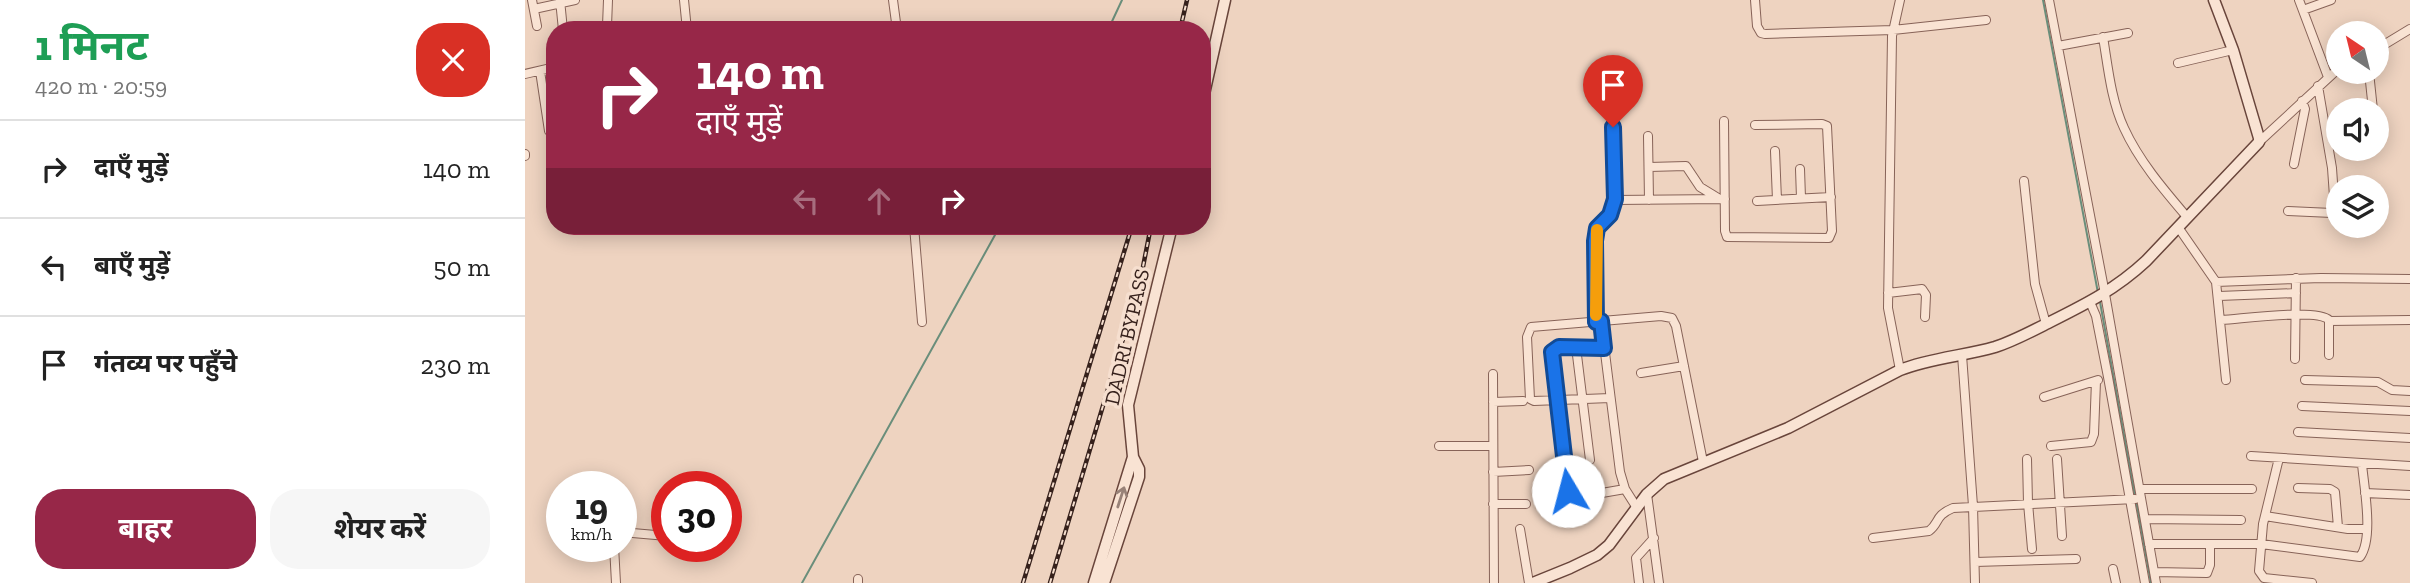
<!DOCTYPE html>
<html lang="hi">
<head>
<meta charset="utf-8">
<style>
	body { margin:0; font-family:"Zilla Slab","Noto Sans Devanagari",serif; background:#f6f6f6; color:#222; height:100vh; display:flex; flex-direction:column; font-size:26px; white-space:nowrap }
	* { box-sizing:border-box; margin:0 }
	p { font-size:23px; color:#767676 }
	.icon { flex:none; width:38px; height:38px; fill:none; stroke:currentColor; stroke-width:2; stroke-linecap:round; stroke-linejoin:round }
	.map { position:relative; flex:1; overflow:hidden }
	.sheet { display:flex; flex-direction:column; background:#fff; width:525px }
	.sheet>* { flex:none }
	.guide { position:absolute; left:21px; top:21px; width:665px; height:214px; border-radius:28px; box-shadow:0 4px 18px #0003; background:#972748; color:#fff; overflow:hidden }
	.needle { width:46px; rotate:325deg }
	.fabs { position:absolute; left:1801px; top:21px; display:grid; gap:14px }
	.fabs a { display:grid; place-items:center; width:63px; height:63px; border-radius:50%; background:#fff; box-shadow:0 4px 18px #0003; font-size:35px }
	.speed { position:absolute; left:21px; top:471px; display:flex; gap:14px; font-size:35px; font-weight:700; text-align:center }
	.speed>* { display:grid; place-content:center; width:91px; height:91px; border-radius:50%; background:#fff; box-shadow:0 4px 18px #0003; line-height:1 }
	.speed small { font-size:18px; font-weight:400 }
	.speed .limit { border:10px solid #d22; background:#fff; color:#111 }
	.pin { position:absolute; display:grid; place-items:center; width:60px; height:60px; color:#fff; margin:-72px -30px; border-radius:50% 50% 50% 0; rotate:-45deg; box-shadow:0 0 7px #0007 }
	.pin .icon { rotate:45deg }
	.me { position:absolute; width:77px; margin:-38px; rotate:352deg; stroke-linejoin:round; filter:drop-shadow(0 0 5px #0008) }
	.turn { display:flex; align-items:center; gap:24px; height:147px; padding:0 35px; font-size:32px }
	.turn .icon { width:91px; height:91px; stroke-width:2.5 }
	.turn b { display:block; font-size:49px; line-height:60px }
	.lanes { display:flex; align-items:center; height:66px; padding:0 35px; background:#0003; justify-content:center; gap:35px; direction:ltr }
	.lanes .off { opacity:.35 }
	.round { display:grid; place-items:center; flex:none; width:74px; height:74px; border-radius:28px; background:#f6f6f6 }
	.summary { display:flex; align-items:center; justify-content:space-between; height:119px; padding:0 35px }
	h1 { font-size:42px; font-weight:700; line-height:52px; color:#1e9e55 }
	.cta { display:flex; gap:14px; margin-top:auto; padding:14px 35px }
	.cta a { flex:1; height:80px; border-radius:28px; background:#972748; color:#fff; font-size:28px; font-weight:700; line-height:80px; text-align:center }
	.cta a+a { background:#f6f6f6; color:#222 }
	ul { padding:0; list-style:none }
	li { display:flex; align-items:center; gap:21px; height:98px; padding:0 35px; border-top:2px solid #e0e0e0 }
	li div { flex:1 }
	li b { display:block; font-size:26px }
	li em { font-style:normal }
	main { display:flex; flex:1; min-height:0 }
	.map>svg:first-child { display:block }
</style>
</head>
<body>
<main>
<section class="sheet">
<div class="summary"><div><h1>1 मिनट</h1><p>420 m · 20:59</p></div><a class="round" style="background:#d93025;color:#fff"><svg class="icon" aria-label="close" viewBox="0 0 24 24"><path d="M6 6l12 12M18 6L6 18"/></svg></a></div>
<ul>
<li><svg class="icon" aria-label="right" viewBox="0 0 24 24"><path d="M7 20v-9h11M14 6l5 5-5 5"/></svg><div><b>दाएँ मुड़ें</b></div><em>140 m</em></li>
<li><svg class="icon" aria-label="left" viewBox="0 0 24 24"><path d="M17 20v-9H6M10 6l-5 5 5 5"/></svg><div><b>बाएँ मुड़ें</b></div><em>50 m</em></li>
<li><svg class="icon" aria-label="arrive" viewBox="0 0 24 24"><path d="M6 21V4h12l-3 4 3 4H6"/></svg><div><b>गंतव्य पर पहुँचे</b></div><em>230 m</em></li>
</ul>
<div class="cta"><a>बाहर</a><a>शेयर करें</a></div>
</section>
<div class="map">
<svg width="1885" height="583" viewBox="0 0 1885 583">
	<rect width="100%" height="100%" fill="#eed3c0"/>
	<g fill="none" stroke-linecap="round" stroke-linejoin="round">
		<path stroke="#6a8e7b" stroke-width="2" d="M 1518,0 L 1573,293
			M 583,30 L 597,0
			M 1575,302 L 1610,496
			M 1611,501 L 1626,583
			M 277,583 L 475,226"/>
		<defs>
			<path id="street" d="M 7,0 L 12,26
				M 35,0 L 38,30
				M 159,0 L 162,30
				M 368,0 L 372,30
				M 1230,0 L 1232,26 L 1236,33 L 1240,34 L 1368,30 L 1461,20
				M 1375,0 L 1367,36 L 1363,308 L 1375,370
				M 1524,0 L 1580,294 L 1631,583
				M 1774,0 L 1803,77
				M 9,9 L 50,0
				M 1778,10 L 1806,0
				M 82,26 L 83,0
				M 1578,37 C 1583,67 1586,100 1599,128 C 1614,161 1639,190 1662,217
				M 1533,46 L 1603,33
				M 1852,49 L 1885,29
				M 1653,63 L 1708,50
				M 15,71 L 24,131
				M 1844,72 L 1848,110
				M 0,74 L 30,67
				M 1199,121 L 1200,231 L 1202,237 L 1304,238 L 1307,231 L 1302,126 L 1297,124 L 1230,125
				M 1088,127 L 1090,199
				M 1123,136 L 1124,200
				M 1734,142 L 1813,69
				M 1250,151 L 1252,200
				M 0,154 L 0,156
				M 1769,164 L 1780,109 L 1777,101
				M 1124,167 L 1161,166 L 1175,187 L 1193,198
				M 1275,169 L 1276,198
				M 1499,181 L 1510,284 L 1521,324
				M 1232,201 L 1306,197
				M 1763,211 L 1807,213 L 1810,211 L 1807,168 L 1793,86
				M 389,226 L 397,322
				M 1653,227 L 1691,282 L 1701,380
				M 1691,282 L 1796,278 L 1885,279
				M 1363,293 L 1397,289 L 1401,295 L 1400,317
				M 1694,296 L 1771,293
				M 1565,302 L 1571,316 L 1583,377 L 1620,583
				M 1697,320 C 1717,319 1792,308 1804,320 L 1804,355
				M 1076,321 L 1095,472 L 1100,489 L 1112,508
				M 1804,321 L 1885,320
				M 1071,322 L 1071,235 L 1072,228 L 1086,214 L 1089,200 L 1200,199
				M 1051,347 L 1065,460
				M 1079,348 L 1034,347 L 1027,352 C 1027,373 1037,487 1048,498 L 1100,489
				M 1437,355 L 1448,506 L 1450,583
				M 1770,359 L 1771,278
				M 1116,373 L 1159,366
				M 968,374 L 969,583
				M 1780,380 L 1853,382 L 1867,390 L 1885,391
				M 1519,397 L 1573,380
				M 1085,398 L 1009,401 L 1005,399 L 1002,337 L 1006,327 L 1136,316 L 1147,318 L 1151,326 L 1178,462
				M 968,402 L 998,401
				M 1777,406 L 1885,411
				M 1773,432 L 1885,438
				M 914,446 L 968,446
				M 1526,446 L 1566,442 L 1569,434 L 1571,381
				M 1726,456 L 1885,466
				M 1754,458 L 1738,524 L 1734,571 L 1739,578 L 1787,583
				M 1502,459 L 1503,503 L 1507,549
				M 1532,459 L 1537,536
				M 968,472 L 1004,470
				M 1773,488 L 1805,489 L 1810,492 L 1813,527
				M 1615,489 L 1727,489
				M 1840,493 L 1885,495
				M 1122,494 L 1134,583
				M 968,504 L 1001,504
				M 1740,516 L 1823,529 L 1842,529
				M 1620,519 L 1716,520
				M 995,529 L 1004,583
				M 96,532 L 142,536
				M 1348,538 L 1404,531 C 1415,523 1409,516 1428,508 L 1610,499
				M 1624,544 L 1736,544 L 1835,557 C 1849,538 1839,487 1837,464
				M 89,546 L 91,583
				M 1450,562 L 1551,559
				M 1588,569 L 1591,583
				M 1629,572 L 1682,573 L 1685,565 L 1685,545
				M 333,583 L 333,579
				M 1114,583 L 1111,558 L 1129,538"/>
			<path id="secondary" d="M 677,103 L 700,0
				M 569,583 L 608,457
				M 579,583 L 614,477 L 614,469 L 608,457 L 603,405 L 647,226
				M 1008,583 L 1045,568 L 1072,555 L 1084,545 L 1122,494 L 1139,479 L 1263,428 L 1375,370 C 1405,358 1439,356 1470,347 C 1489,341 1507,331 1525,322 C 1561,304 1591,289 1621,261 L 1734,142 L 1734,138 L 1708,50 L 1689,0"/>
		</defs>
		<use href="#street" stroke="#876358" stroke-width="10"/>
		<use href="#secondary" stroke="#69453b" stroke-width="13"/>
		<use href="#street" stroke="#f9e3d3" stroke-width="8"/>
		<use href="#secondary" stroke="#f9e3d3" stroke-width="10"/>
		<defs>
			<path id="rail" d="M 655,30 L 662,0
				M 498,583 L 607,226
				M 525,583 L 615,282 L 626,226"/>
		</defs>
		<use href="#rail" stroke="#36211c" stroke-width="4.5"/>
		<use href="#rail" stroke="#f6dfcf" stroke-width="2" stroke-dasharray="5" stroke-linecap="butt"/>
	</g>
	<defs><path id="oneway-shaft" d="M-6 0H5M1.5-3L5.5 0L1.5 3" fill="none" stroke-width="1.6" stroke-linecap="round" stroke-linejoin="round" transform="scale(1.75)"/></defs>
	<use stroke="#988278" href="#oneway-shaft" transform="translate(596 497) rotate(-72)"/>
	<g fill="none" stroke-linecap="round" stroke-linejoin="round">
		<defs>
			<path id="route" d="M 1043,491 L 1027,352 L 1034,347 L 1079,348 L 1076,321 L 1071,322 L 1070,241 L 1072,228 L 1085,215 L 1090,199 L 1088,127"/>
		</defs>
		<use href="#route" stroke="#114b97" stroke-width="18"/>
		<use href="#route" stroke="#1a73e8" stroke-width="12"/>
		<path stroke="#f59e0b" stroke-width="12" d="M 1071,315 L 1072,230"/>
	</g>
	<g text-anchor="middle" stroke-width="7" stroke-linejoin="round" paint-order="stroke">
		<g font-size="21" fill="#36211c" stroke="#f6dfcf">
			<text transform="translate(602 337) rotate(-77)" y="7">DADRI BYPASS</text>
		</g>
	</g>
</svg>
<div class="fabs">
<a><svg class="needle" viewBox="-14 -14 28 28"><path d="M0-13l5 13h-10z" fill="#e53935"/><path d="M0 13l5-13h-10z" fill="#767676"/></svg></a>
<a><svg class="icon" aria-label="sound" viewBox="0 0 24 24"><path d="M4 9h4l5-4v14l-5-4H4zM17 9q2 3 0 6"/></svg></a>
<a><svg class="icon" aria-label="layers" viewBox="0 0 24 24"><path d="M12 4l9 5-9 5-9-5zM3 14l9 5 9-5"/></svg></a>
</div>
<div class="speed"><div>19<small>km/h</small></div><div class="limit">30</div></div>
<div class="pin" style="left:1088px;top:127px;background:#d93025"><svg class="icon" aria-label="arrive" viewBox="0 0 24 24"><path d="M6 21V4h12l-3 4 3 4H6"/></svg></div>
<svg class="me" style="left:1043px;top:491px" viewBox="-20 -20 40 40"><circle r="19" fill="#fff"/><path d="M0-13L10 11 0 6-10 11z" fill="#1a73e8"/></svg>
<div class="guide">
<div class="turn"><svg class="icon" aria-label="right" viewBox="0 0 24 24"><path d="M7 20v-9h11M14 6l5 5-5 5"/></svg><div><b>140 m</b>दाएँ मुड़ें</div></div>
<div class="lanes"><svg class="icon off" aria-label="left" viewBox="0 0 24 24"><path d="M17 20v-9H6M10 6l-5 5 5 5"/></svg><svg class="icon off" aria-label="ahead" viewBox="0 0 24 24"><path d="M12 20V5M6 11l6-6 6 6"/></svg><svg class="icon" aria-label="right" viewBox="0 0 24 24"><path d="M7 20v-9h11M14 6l5 5-5 5"/></svg></div>
</div>
</div>
</main>
</body>
</html>
